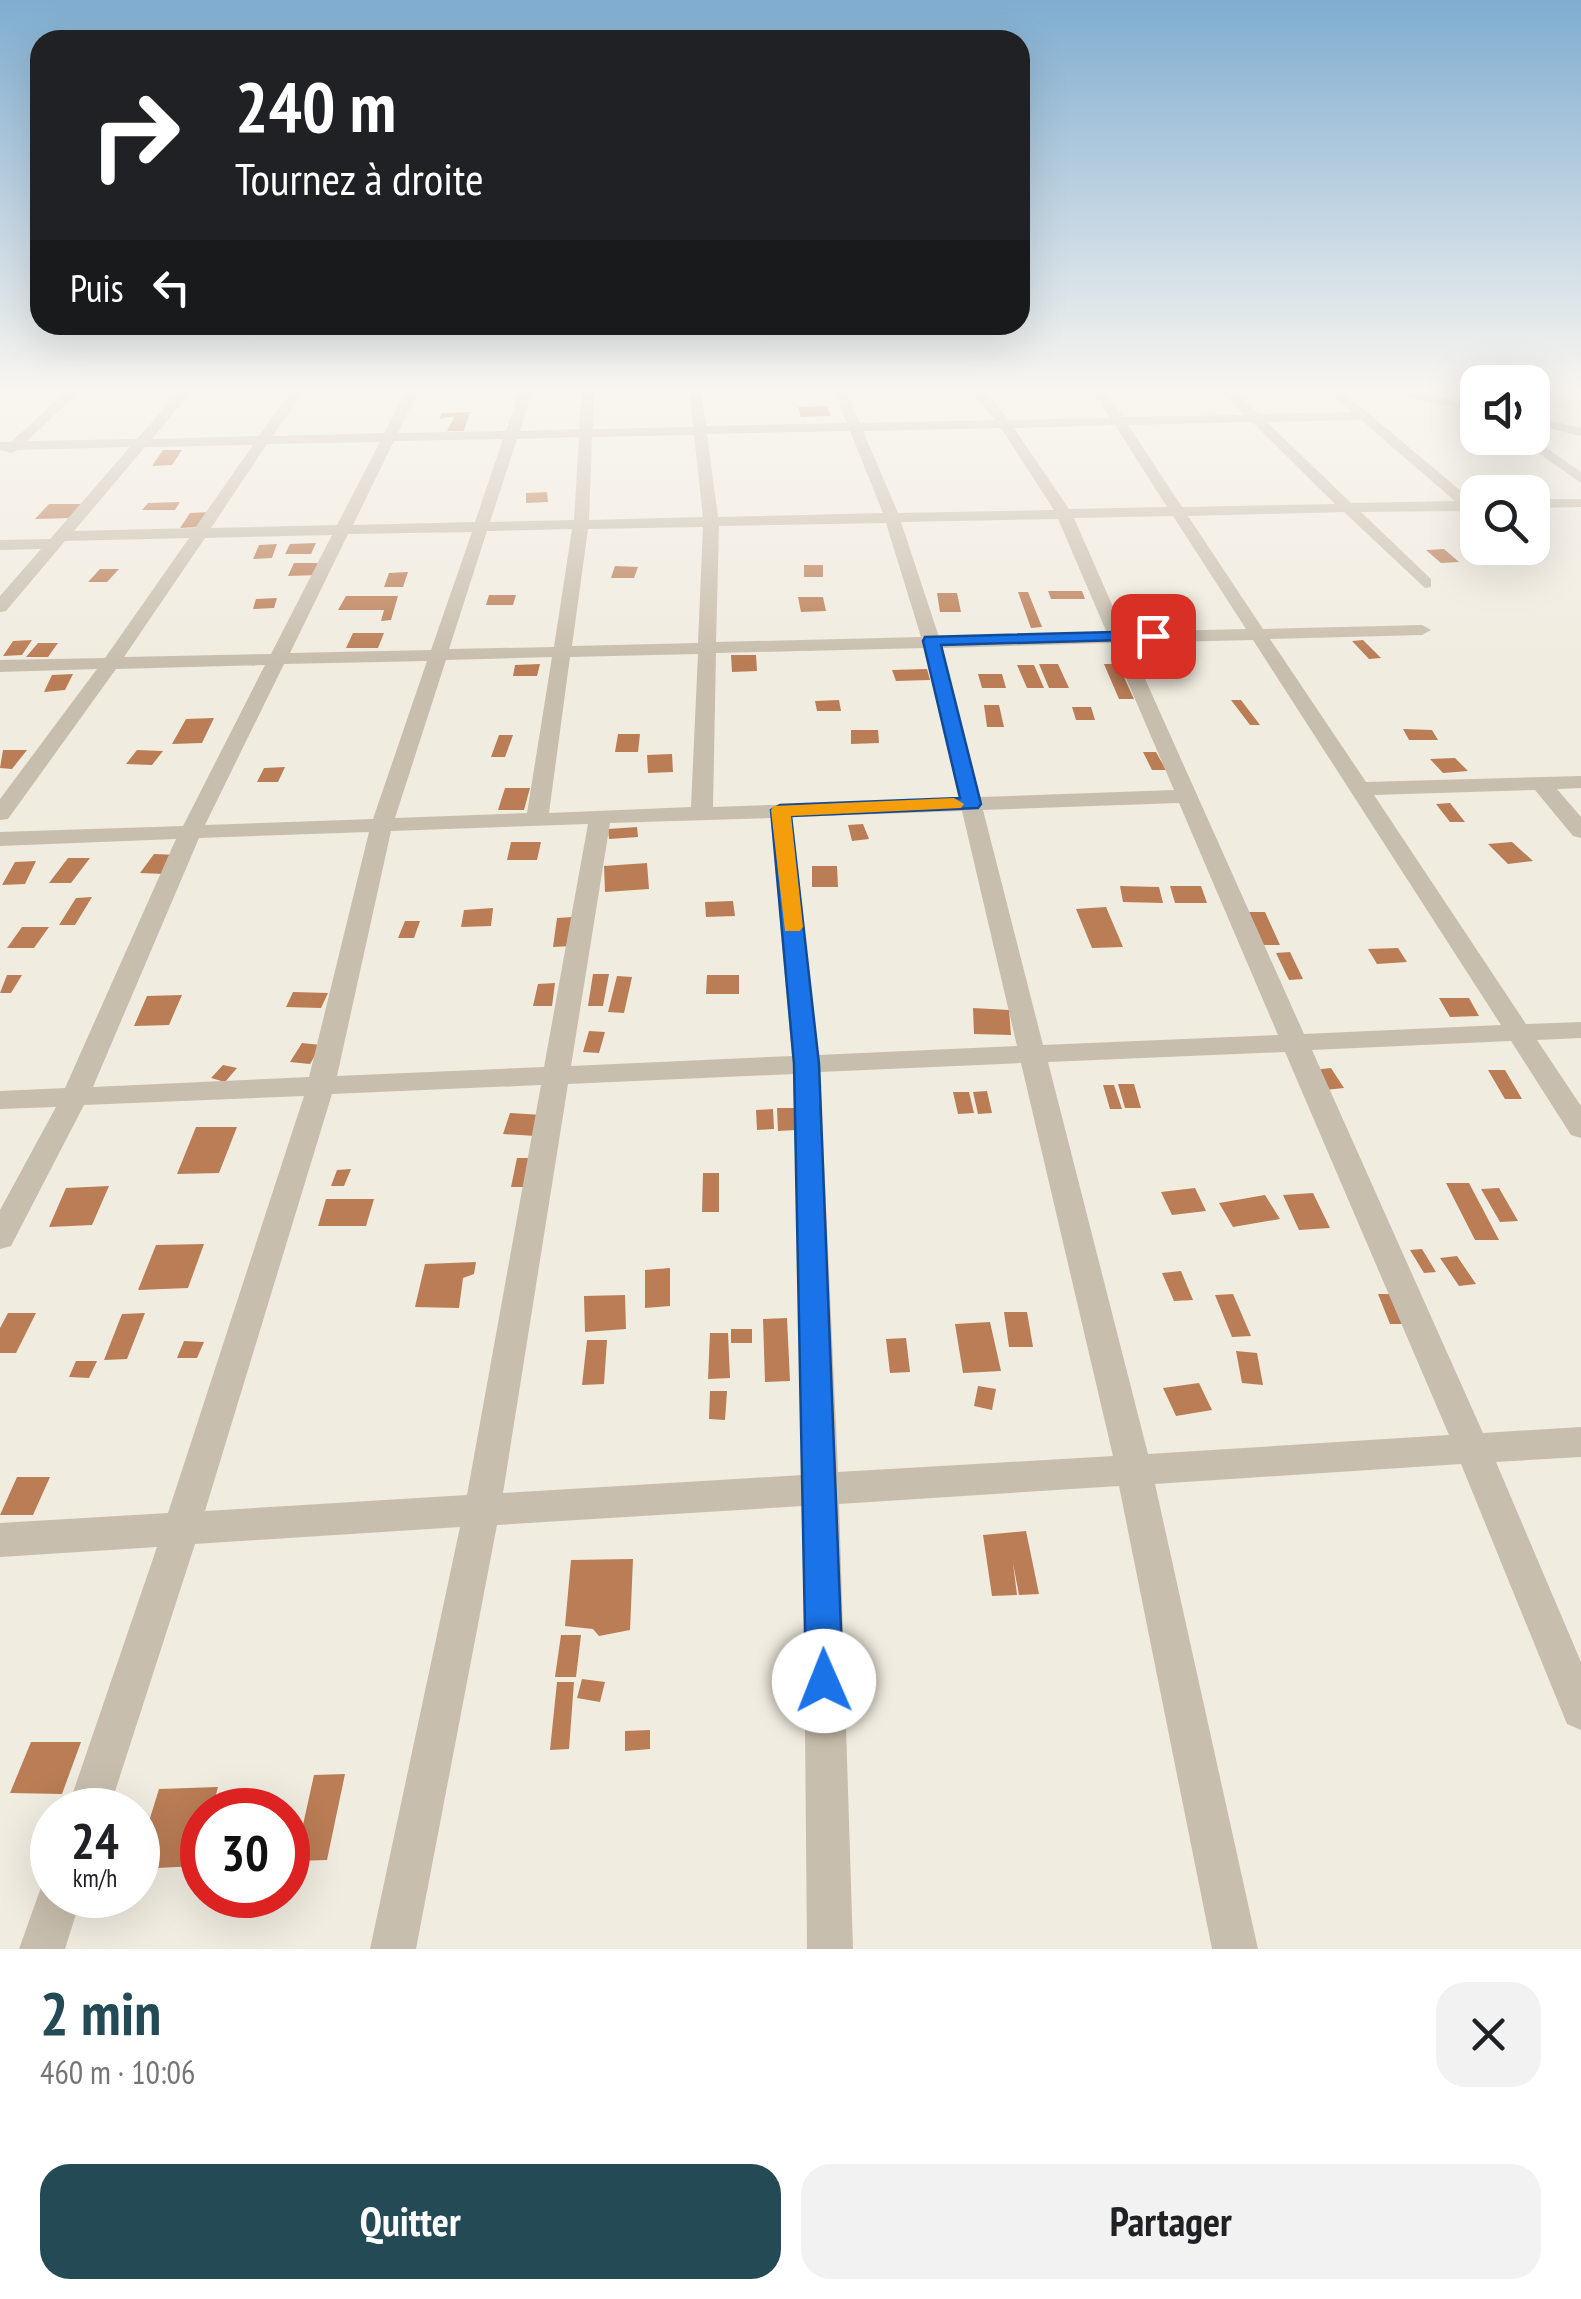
<!DOCTYPE html>
<html lang="fr">
<head>
<meta charset="utf-8">
<style>
	body { margin:0; font-family:"PT Sans Narrow",sans-serif; background:#f2f2f2; color:#202124; height:100vh; display:flex; flex-direction:column; font-size:38px; white-space:nowrap }
	* { box-sizing:border-box; margin:0 }
	p { font-size:32px; color:#757577 }
	.icon { flex:none; width:55px; height:55px; fill:none; stroke:currentColor; stroke-width:2; stroke-linecap:round; stroke-linejoin:round }
	.map { position:relative; height:1949px; overflow:hidden }
	.details { display:flex; flex-direction:column; background:#fff; flex:1 }
	.details>* { flex:none }
	.guide { position:absolute; left:30px; top:30px; width:1000px; height:305px; border-radius:30px; box-shadow:0 10px 40px #0002; background:#202124; color:#fff; overflow:hidden }
	.fabs { position:absolute; left:1460px; top:365px; display:grid; gap:20px }
	.fabs a { display:grid; place-items:center; width:90px; height:90px; border-radius:20px; background:#fff; box-shadow:0 10px 40px #0002; font-size:50px }
	.speed { position:absolute; left:30px; top:1788px; display:flex; gap:20px; font-size:50px; font-weight:700; text-align:center }
	.speed>* { display:grid; place-content:center; width:130px; height:130px; border-radius:50%; background:#fff; box-shadow:0 10px 40px #0002; line-height:1 }
	.speed small { font-size:25px; font-weight:400 }
	.speed .limit { border:15px solid #d22; background:#fff; color:#111 }
	.pin { position:absolute; display:grid; place-items:center; width:85px; height:85px; color:#fff; margin:-42px; border-radius:20px; box-shadow:0 5px 15px #0006 }
	.me { position:absolute; width:110px; margin:-55px; rotate:359deg; stroke-linejoin:round; filter:drop-shadow(0 0 8px #0008) }
	.turn { display:flex; align-items:center; gap:35px; height:210px; padding:0 40px; font-size:45px }
	.turn .icon { width:130px; height:130px; stroke-width:2.5 }
	.turn b { display:block; font-size:70px; line-height:85px }
	.then { display:flex; align-items:center; height:95px; padding:0 40px; background:#0003; gap:20px; font-size:38px }
	.round { display:grid; place-items:center; flex:none; width:105px; height:105px; border-radius:30px; background:#f2f2f2 }
	.overview { display:flex; align-items:center; justify-content:space-between; height:170px; padding:0 40px }
	h1 { font-size:60px; font-weight:700; line-height:75px; color:#244a55 }
	.action { display:flex; gap:20px; margin-top:auto; padding:20px 40px }
	.action a { flex:1; height:115px; border-radius:30px; background:#244a55; color:#fff; font-size:40px; font-weight:700; line-height:115px; text-align:center }
	.action a+a { background:#f2f2f2; color:#202124 }
	.map>svg:first-child { display:block }
</style>
</head>
<body>
<div class="map">
<svg width="1581" height="1949" viewBox="0 0 1581 1949">
	<rect width="100%" height="100%" fill="#f1ece0"/>
	<path fill="#ba7d55" d="M 827,406 L 831,416 L 801,417 L 798,407 Z
		M 470,412 L 464,431 L 447,431 L 455,416 L 439,419 L 442,413 Z
		M 163,450 L 182,450 L 172,465 L 152,466 Z
		M 547,492 L 548,502 L 526,503 L 526,493 Z
		M 180,502 L 175,510 L 142,510 L 148,503 Z
		M 49,504 L 85,504 L 72,518 L 35,519 Z
		M 210,512 L 200,527 L 180,528 L 190,513 Z
		M 316,543 L 311,554 L 285,554 L 290,544 Z
		M 277,544 L 272,558 L 253,559 L 259,545 Z
		M 1444,549 L 1459,562 L 1441,563 L 1426,550 Z
		M 294,563 L 323,563 L 318,575 L 288,576 Z
		M 804,565 L 823,565 L 823,577 L 804,577 Z
		M 615,566 L 638,567 L 634,578 L 611,578 Z
		M 100,569 L 119,569 L 107,582 L 88,582 Z
		M 408,572 L 403,587 L 384,587 L 389,573 Z
		M 1048,591 L 1082,591 L 1085,599 L 1051,599 Z
		M 1018,592 L 1028,592 L 1042,627 L 1031,628 Z
		M 937,593 L 957,593 L 961,612 L 940,612 Z
		M 489,595 L 516,595 L 513,605 L 486,605 Z
		M 346,596 L 398,596 L 391,620 L 381,621 L 384,610 L 338,610 Z
		M 798,597 L 823,597 L 826,611 L 801,612 Z
		M 277,598 L 274,608 L 253,609 L 256,599 Z
		M 353,633 L 384,633 L 378,648 L 346,648 Z
		M 32,640 L 22,655 L 3,656 L 13,641 Z
		M 1363,640 L 1381,658 L 1369,659 L 1352,641 Z
		M 38,643 L 58,643 L 48,657 L 26,657 Z
		M 731,655 L 756,655 L 757,671 L 732,672 Z
		M 540,664 L 537,676 L 513,676 L 515,665 Z
		M 1039,664 L 1058,664 L 1069,688 L 1049,688 Z
		M 1104,664 L 1118,664 L 1134,699 L 1119,699 Z
		M 1017,665 L 1034,665 L 1044,688 L 1027,688 Z
		M 927,669 L 930,680 L 896,681 L 892,670 Z
		M 73,674 L 65,690 L 44,692 L 52,675 Z
		M 978,674 L 1002,674 L 1006,688 L 982,688 Z
		M 839,700 L 841,711 L 817,711 L 815,701 Z
		M 1231,700 L 1241,700 L 1260,725 L 1250,725 Z
		M 984,705 L 999,705 L 1004,727 L 987,727 Z
		M 1072,707 L 1091,707 L 1095,720 L 1076,720 Z
		M 214,718 L 202,743 L 172,744 L 186,719 Z
		M 1403,729 L 1432,730 L 1438,740 L 1409,740 Z
		M 851,730 L 878,730 L 879,743 L 851,744 Z
		M 618,734 L 640,734 L 638,752 L 615,752 Z
		M 499,735 L 513,735 L 505,757 L 491,757 Z
		M 3,750 L 27,750 L 12,769 L 0,768 Z
		M 137,750 L 163,751 L 152,765 L 126,764 Z
		M 1143,752 L 1156,752 L 1166,770 L 1152,770 Z
		M 672,754 L 673,772 L 648,773 L 647,755 Z
		M 1455,758 L 1468,771 L 1443,773 L 1430,759 Z
		M 285,767 L 278,782 L 257,782 L 264,768 Z
		M 505,788 L 530,788 L 524,810 L 498,810 Z
		M 1450,803 L 1465,822 L 1450,822 L 1436,804 Z
		M 863,824 L 869,839 L 852,841 L 848,825 Z
		M 637,827 L 638,837 L 609,839 L 608,829 Z
		M 511,842 L 541,842 L 537,860 L 507,860 Z
		M 1512,842 L 1533,861 L 1508,864 L 1488,844 Z
		M 154,854 L 178,855 L 164,874 L 140,873 Z
		M 68,858 L 90,858 L 71,883 L 49,883 Z
		M 36,861 L 25,884 L 2,885 L 15,862 Z
		M 647,863 L 649,889 L 605,892 L 604,866 Z
		M 812,866 L 837,866 L 838,887 L 812,887 Z
		M 1120,886 L 1159,887 L 1163,903 L 1123,902 Z
		M 1170,886 L 1201,886 L 1207,903 L 1175,903 Z
		M 92,897 L 75,925 L 59,925 L 76,898 Z
		M 733,901 L 735,916 L 706,917 L 705,902 Z
		M 1106,907 L 1123,947 L 1092,948 L 1076,909 Z
		M 493,908 L 491,926 L 461,927 L 464,910 Z
		M 1244,912 L 1265,912 L 1280,945 L 1258,945 Z
		M 573,917 L 571,946 L 553,947 L 557,918 Z
		M 405,921 L 420,921 L 414,938 L 398,938 Z
		M 22,927 L 49,927 L 34,948 L 7,948 Z
		M 1398,948 L 1407,962 L 1377,964 L 1368,949 Z
		M 1290,952 L 1303,979 L 1289,980 L 1276,953 Z
		M 593,974 L 609,974 L 603,1006 L 588,1006 Z
		M 7,975 L 22,975 L 11,993 L 0,993 Z
		M 707,975 L 739,975 L 739,994 L 706,994 Z
		M 617,976 L 632,977 L 624,1013 L 608,1012 Z
		M 555,983 L 552,1006 L 533,1006 L 538,984 Z
		M 293,992 L 328,993 L 321,1008 L 286,1007 Z
		M 182,995 L 169,1025 L 134,1026 L 147,996 Z
		M 1439,998 L 1469,998 L 1479,1016 L 1450,1017 Z
		M 973,1008 L 1009,1010 L 1011,1035 L 974,1034 Z
		M 589,1031 L 605,1032 L 599,1053 L 583,1052 Z
		M 302,1043 L 321,1045 L 310,1064 L 290,1062 Z
		M 223,1065 L 237,1068 L 225,1082 L 211,1078 Z
		M 1331,1068 L 1344,1088 L 1325,1090 L 1313,1070 Z
		M 1488,1070 L 1505,1070 L 1522,1099 L 1505,1099 Z
		M 1118,1084 L 1134,1084 L 1141,1108 L 1125,1108 Z
		M 1103,1085 L 1114,1085 L 1122,1109 L 1110,1109 Z
		M 987,1091 L 992,1113 L 978,1114 L 973,1092 Z
		M 953,1092 L 969,1092 L 974,1113 L 958,1114 Z
		M 777,1108 L 795,1108 L 796,1130 L 778,1131 Z
		M 773,1109 L 774,1129 L 757,1130 L 756,1110 Z
		M 510,1113 L 542,1115 L 536,1136 L 503,1134 Z
		M 196,1127 L 237,1127 L 219,1173 L 177,1174 Z
		M 517,1158 L 531,1158 L 526,1187 L 511,1187 Z
		M 351,1169 L 344,1186 L 331,1186 L 337,1170 Z
		M 703,1173 L 719,1173 L 719,1212 L 702,1212 Z
		M 1446,1183 L 1469,1183 L 1499,1240 L 1475,1240 Z
		M 109,1186 L 92,1225 L 49,1227 L 66,1188 Z
		M 1195,1188 L 1206,1211 L 1172,1215 L 1161,1192 Z
		M 1499,1188 L 1518,1221 L 1500,1222 L 1481,1189 Z
		M 1313,1193 L 1330,1228 L 1299,1230 L 1283,1195 Z
		M 1265,1195 L 1280,1219 L 1233,1227 L 1219,1203 Z
		M 326,1199 L 374,1199 L 366,1226 L 318,1226 Z
		M 204,1244 L 188,1288 L 138,1290 L 156,1245 Z
		M 1422,1249 L 1436,1272 L 1424,1273 L 1410,1250 Z
		M 1457,1256 L 1476,1284 L 1459,1286 L 1440,1258 Z
		M 476,1262 L 474,1274 L 463,1278 L 459,1308 L 415,1307 L 425,1264 Z
		M 670,1268 L 670,1306 L 645,1308 L 645,1270 Z
		M 1181,1271 L 1193,1300 L 1174,1301 L 1162,1273 Z
		M 1233,1294 L 1251,1336 L 1232,1337 L 1215,1295 Z
		M 1378,1294 L 1397,1294 L 1410,1324 L 1390,1324 Z
		M 625,1295 L 626,1329 L 585,1332 L 584,1296 Z
		M 1004,1312 L 1027,1312 L 1033,1347 L 1009,1347 Z
		M 8,1313 L 36,1313 L 16,1353 L 0,1353 L 0,1328 Z
		M 145,1313 L 127,1359 L 104,1360 L 122,1314 Z
		M 787,1318 L 790,1381 L 765,1382 L 763,1319 Z
		M 990,1322 L 1001,1371 L 963,1373 L 955,1324 Z
		M 731,1329 L 752,1329 L 752,1343 L 731,1343 Z
		M 710,1333 L 728,1333 L 730,1378 L 708,1379 Z
		M 906,1338 L 910,1372 L 890,1373 L 886,1339 Z
		M 587,1340 L 607,1340 L 604,1384 L 582,1385 Z
		M 184,1341 L 204,1342 L 197,1358 L 177,1358 Z
		M 1236,1351 L 1257,1353 L 1263,1385 L 1242,1383 Z
		M 76,1361 L 97,1361 L 89,1378 L 69,1377 Z
		M 1199,1383 L 1212,1410 L 1176,1416 L 1163,1388 Z
		M 978,1386 L 996,1389 L 992,1410 L 974,1406 Z
		M 710,1391 L 727,1391 L 725,1420 L 709,1419 Z
		M 17,1477 L 50,1477 L 33,1515 L 0,1515 Z
		M 1026,1531 L 1039,1594 L 1019,1595 L 1013,1563 L 1017,1595 L 992,1596 L 983,1535 Z
		M 633,1559 L 630,1630 L 599,1636 L 593,1629 L 565,1626 L 571,1560 Z
		M 561,1635 L 581,1635 L 576,1677 L 555,1677 Z
		M 582,1679 L 605,1682 L 600,1702 L 577,1698 Z
		M 557,1682 L 574,1682 L 569,1749 L 550,1750 Z
		M 650,1730 L 650,1749 L 625,1751 L 625,1731 Z
		M 31,1742 L 81,1742 L 62,1794 L 10,1793 Z
		M 345,1774 L 327,1860 L 295,1861 L 314,1775 Z
		M 218,1787 L 212,1810 L 202,1810 L 202,1844 L 196,1866 L 138,1869 L 138,1857 L 159,1789 Z"/>
	<g fill="none" stroke-linecap="round" stroke-linejoin="round">
		<path fill="#c8bead" fill-rule="evenodd" d="M 70,388 L 83,388 L 27,441 L 137,439 L 181,388 L 194,388 L 152,439 L 259,436 L 293,388 L 305,388 L 273,436 L 384,433 L 408,388 L 420,388 L 398,433 L 506,431 L 521,388 L 533,388 L 520,431 L 579,429 L 582,388 L 594,388 L 593,429 L 693,427 L 689,388 L 701,388 L 706,426 L 847,423 L 833,388 L 845,388 L 860,423 L 995,420 L 969,388 L 982,388 L 1009,420 L 1110,418 L 1091,388 L 1103,388 L 1123,417 L 1244,415 L 1218,388 L 1231,388 L 1259,414 L 1352,412 L 1325,388 L 1338,388 L 1473,501 L 1478,501 L 1478,510 L 1470,511 L 1361,512 L 1431,579 L 1431,587 L 1425,588 L 1344,512 L 1188,516 L 1263,629 L 1422,625 L 1431,630 L 1422,635 L 1270,639 L 1366,782 L 1581,776 L 1581,788 L 1557,789 L 1581,817 L 1581,838 L 1573,836 L 1535,790 L 1374,795 L 1526,1024 L 1581,1022 L 1581,1038 L 1537,1040 L 1581,1106 L 1581,1138 L 1571,1135 L 1511,1041 L 1312,1050 L 1483,1433 L 1581,1427 L 1581,1457 L 1496,1462 L 1581,1662 L 1581,1730 L 1567,1724 L 1461,1464 L 1155,1484 L 1258,1949 L 1212,1949 L 1119,1486 L 839,1504 L 853,1949 L 807,1949 L 803,1506 L 497,1525 L 416,1949 L 370,1949 L 460,1527 L 195,1544 L 109,1810 L 67,1810 L 157,1547 L 0,1557 L 0,1523 L 168,1513 L 304,1096 L 84,1105 L 11,1246 L 0,1249 L 0,1210 L 56,1107 L 0,1109 L 0,1091 L 65,1088 L 176,839 L 0,846 L 0,832 L 183,826 L 265,665 L 116,669 L 8,819 L 0,820 L 0,799 L 97,669 L 0,672 L 0,660 L 105,658 L 189,538 L 65,541 L 6,611 L 0,612 L 0,596 L 41,549 L 0,550 L 0,540 L 50,539 L 130,447 L 18,450 L 11,453 L 0,450 L 0,442 L 11,442 ZM 1361,420 L 1455,501 L 1351,503 L 1267,422 ZM 1252,422 L 1335,504 L 1182,507 L 1128,425 ZM 1115,425 L 1167,507 L 1069,509 L 1014,428 ZM 1001,428 L 1054,510 L 898,513 L 863,431 ZM 850,431 L 883,513 L 718,517 L 707,434 ZM 694,435 L 703,517 L 589,520 L 592,437 ZM 579,437 L 574,520 L 490,522 L 517,439 ZM 503,439 L 475,522 L 353,525 L 394,441 ZM 380,442 L 337,525 L 211,528 L 267,444 ZM 253,445 L 195,528 L 74,531 L 145,447 ZM 1173,516 L 1246,629 L 1124,632 L 1074,518 ZM 1058,519 L 1107,633 L 939,637 L 901,522 ZM 886,523 L 921,637 L 716,642 L 719,526 ZM 703,527 L 698,643 L 572,646 L 588,529 ZM 572,529 L 554,647 L 449,649 L 487,531 ZM 472,532 L 431,650 L 290,653 L 348,534 ZM 332,535 L 271,654 L 124,657 L 205,538 ZM 1253,640 L 1501,1025 L 1304,1034 L 1129,643 ZM 1111,643 L 1174,790 L 980,797 L 942,648 ZM 924,648 L 959,798 L 713,807 L 716,653 ZM 698,654 L 691,807 L 549,813 L 570,657 ZM 552,657 L 527,813 L 395,818 L 446,660 ZM 427,661 L 373,819 L 205,825 L 284,664 ZM 1179,803 L 1278,1035 L 1043,1045 L 983,810 ZM 962,811 L 1017,1046 L 818,1055 L 792,817 ZM 771,818 L 792,1056 L 571,1066 L 610,823 ZM 588,824 L 544,1067 L 337,1076 L 391,831 ZM 369,832 L 309,1077 L 93,1087 L 199,838 ZM 1285,1052 L 1449,1435 L 1148,1454 L 1048,1062 ZM 1021,1063 L 1113,1456 L 838,1472 L 820,1072 ZM 793,1074 L 803,1475 L 503,1493 L 568,1084 ZM 541,1085 L 467,1495 L 205,1511 L 332,1094 Z
			M 1362,388 L 1388,388 L 1478,404 L 1478,412 Z
			M 1532,416 L 1581,428 L 1581,436 L 1532,424 Z
			M 1517,438 L 1532,438 L 1581,472 L 1581,483 Z
			M 1532,499 L 1581,499 L 1581,507 L 1532,508 Z
			M 52,1876 L 52,1895 L 82,1895 L 65,1949 L 19,1949 L 44,1879 Z"/>
	</g>
	<linearGradient id="sky" x2="0" y2="1"><stop stop-color="#7fadd0"/><stop offset="0.59" stop-color="#f9f6f1"/><stop offset="1" stop-color="#f9f6f1" stop-opacity="0"/></linearGradient>
	<rect width="1581" height="661" fill="url(#sky)"/>
	<path fill="#1a73e8" stroke="#114b97" stroke-width="2.5" d="M 1153,631 L 1161,636 L 1158,639 L 941,645 L 981,804 L 978,808 L 791,816 L 819,1064 L 843,1681 L 837,1693 L 824,1699 L 812,1693 L 806,1681 L 794,1064 L 771,810 L 780,805 L 960,798 L 923,641 L 925,637 Z"/>
	<path fill="#f59e0b" d="M 954,798 L 964,804 L 961,808 L 791,816 L 803,927 L 800,931 L 785,931 L 771,810 L 774,806 Z"/>
</svg>
<div class="fabs">
<a><svg class="icon" aria-label="sound" viewBox="0 0 24 24"><path d="M4 9h4l5-4v14l-5-4H4zM17 9q2 3 0 6"/></svg></a>
<a><svg class="icon" aria-label="search" viewBox="0 0 24 24"><circle cx="10" cy="10" r="6"/><path d="M15 15l6 6"/></svg></a>
</div>
<div class="speed"><div>24<small>km/h</small></div><div class="limit">30</div></div>
<div class="pin" style="left:1153px;top:636px;background:#d93025"><svg class="icon" aria-label="arrive" viewBox="0 0 24 24"><path d="M6 21V4h12l-3 4 3 4H6"/></svg></div>
<svg class="me" style="left:824px;top:1681px" viewBox="-20 -20 40 40"><circle r="19" fill="#fff"/><path d="M0-13L10 11 0 6-10 11z" fill="#1a73e8"/></svg>
<div class="guide">
<div class="turn"><svg class="icon" aria-label="right" viewBox="0 0 24 24"><path d="M7 20v-9h11M14 6l5 5-5 5"/></svg><div><b>240 m</b>Tournez à droite</div></div>
<div class="then">Puis<svg class="icon" aria-label="left" viewBox="0 0 24 24"><path d="M17 20v-9H6M10 6l-5 5 5 5"/></svg></div>
</div>
</div>
<section class="details">
<div class="overview"><div><h1>2 min</h1><p>460 m · 10:06</p></div><a class="round"><svg class="icon" aria-label="close" viewBox="0 0 24 24"><path d="M6 6l12 12M18 6L6 18"/></svg></a></div>
<div class="action"><a>Quitter</a><a>Partager</a></div>
</section>
</body>
</html>
